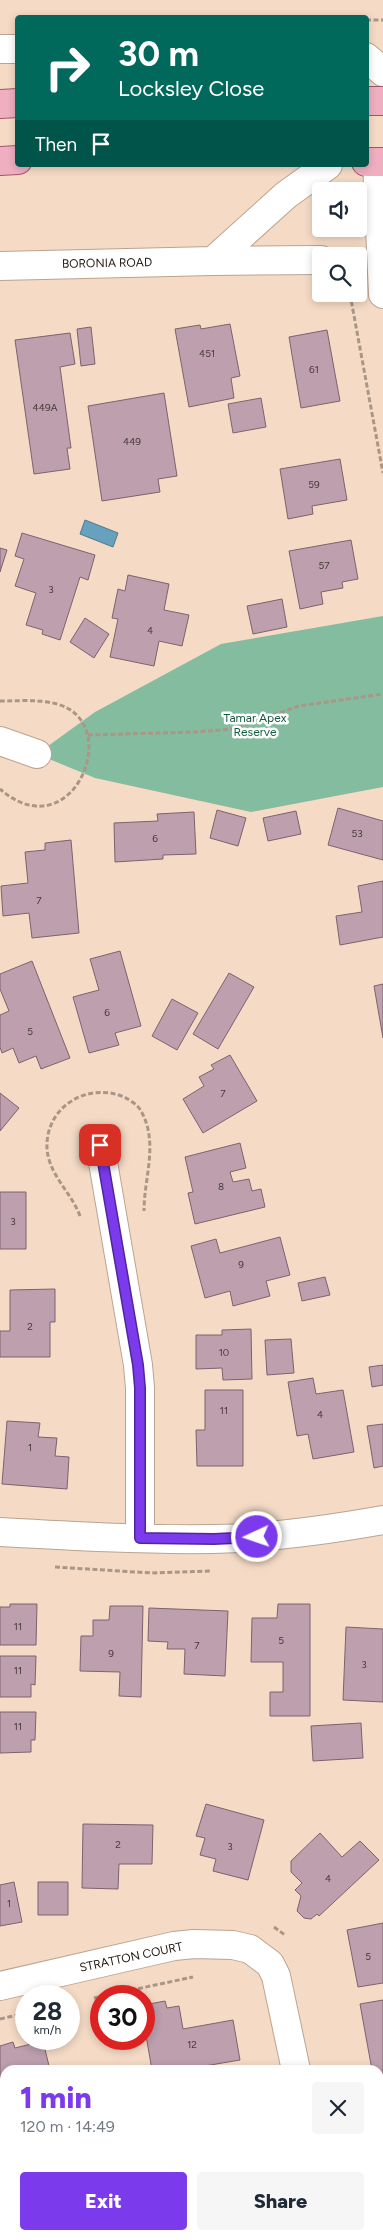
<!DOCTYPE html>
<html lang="en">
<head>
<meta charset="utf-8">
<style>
	body { margin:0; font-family:Figtree,sans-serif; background:#f6f6f7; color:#1f2937; height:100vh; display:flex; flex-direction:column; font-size:19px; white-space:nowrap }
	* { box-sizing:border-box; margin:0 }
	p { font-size:16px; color:#747a83 }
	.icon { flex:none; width:28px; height:28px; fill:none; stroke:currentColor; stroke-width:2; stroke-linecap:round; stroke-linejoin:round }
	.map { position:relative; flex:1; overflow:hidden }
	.panel { position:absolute; left:0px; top:2065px; width:384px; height:175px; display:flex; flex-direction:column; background:#fff; border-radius:15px 15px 0 0; box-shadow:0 2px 8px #0003 }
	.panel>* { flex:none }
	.banner { position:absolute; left:15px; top:15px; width:354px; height:152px; border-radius:5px; box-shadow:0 2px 8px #0003; background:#00695c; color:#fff; overflow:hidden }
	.controls { position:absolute; left:312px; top:182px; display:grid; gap:10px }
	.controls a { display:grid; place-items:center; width:55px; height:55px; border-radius:5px; background:#fff; box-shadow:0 2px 8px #0003; font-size:25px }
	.speed { position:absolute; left:15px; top:1985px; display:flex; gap:10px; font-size:25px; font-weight:700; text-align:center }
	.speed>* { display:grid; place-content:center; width:65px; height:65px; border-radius:50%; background:#fff; box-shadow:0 2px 8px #0003; line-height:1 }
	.speed small { font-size:12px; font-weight:400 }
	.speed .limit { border:8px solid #d22; background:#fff; color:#111 }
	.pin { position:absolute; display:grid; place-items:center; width:42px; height:42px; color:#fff; margin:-21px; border-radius:10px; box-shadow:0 2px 8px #0006 }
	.me { position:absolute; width:55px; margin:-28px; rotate:267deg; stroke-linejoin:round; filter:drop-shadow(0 0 4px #0008) }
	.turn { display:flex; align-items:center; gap:18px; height:105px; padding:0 20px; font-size:22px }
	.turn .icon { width:65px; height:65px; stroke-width:2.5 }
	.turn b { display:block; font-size:35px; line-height:42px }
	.then { display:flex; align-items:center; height:48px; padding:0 20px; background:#0003; gap:10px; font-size:19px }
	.round { display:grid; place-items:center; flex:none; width:52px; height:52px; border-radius:5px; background:#f6f6f7 }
	.headline { display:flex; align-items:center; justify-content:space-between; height:85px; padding:0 20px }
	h1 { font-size:30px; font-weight:800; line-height:38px; color:#7c3aed }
	.cta { display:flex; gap:10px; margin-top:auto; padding:10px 20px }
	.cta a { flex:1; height:58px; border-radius:5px; background:#7c3aed; color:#fff; font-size:20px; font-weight:800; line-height:58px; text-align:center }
	.cta a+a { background:#f6f6f7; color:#1f2937 }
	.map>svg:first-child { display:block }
</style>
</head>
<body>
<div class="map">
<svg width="383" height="2240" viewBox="0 0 383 2240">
	<rect width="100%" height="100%" fill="#f5dbc6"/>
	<path fill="#84bc9f" d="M 383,616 L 383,787 L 251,812 L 95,778 L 37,754 L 95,712 L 221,644 Z"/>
	<path fill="#66a1be" stroke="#51788a" d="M 85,520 L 118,533 L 113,547 L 80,534 Z"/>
	<path fill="#bd9fad" stroke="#7d626e" d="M 230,324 L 240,376 L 231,378 L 234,398 L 189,407 L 175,329 L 200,325 L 201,329 Z
		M 91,327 L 95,364 L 81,366 L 77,329 Z
		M 327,330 L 340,401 L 301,408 L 289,337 Z
		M 70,333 L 75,364 L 60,367 L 71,448 L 67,448 L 70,469 L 34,474 L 15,340 Z
		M 164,393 L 177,476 L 158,479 L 160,492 L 102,501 L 88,406 Z
		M 261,398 L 266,427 L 233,433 L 228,404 Z
		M 340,459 L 347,500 L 312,506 L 313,514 L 288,519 L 280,469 Z
		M 22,533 L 95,555 L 88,580 L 80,577 L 60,640 L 42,634 L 43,630 L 26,625 L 36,593 L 15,586 L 24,559 L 15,556 Z
		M 351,540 L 358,579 L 342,582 L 343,588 L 321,592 L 323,604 L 300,609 L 289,551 Z
		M 0,548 L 7,550 L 0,572 Z
		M 128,575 L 169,584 L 164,610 L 189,615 L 182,646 L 159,641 L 154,666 L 110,657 L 118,619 L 112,618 L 118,589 L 125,591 Z
		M 282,599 L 287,627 L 253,634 L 247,606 Z
		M 85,618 L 109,634 L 94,658 L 70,642 Z
		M 338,808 L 383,821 L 383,860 L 328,845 Z
		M 217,810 L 246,818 L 238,846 L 210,838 Z
		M 296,811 L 301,834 L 268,841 L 263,818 Z
		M 194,812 L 196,854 L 163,855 L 163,859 L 115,862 L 114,823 L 158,821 L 157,814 Z
		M 71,840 L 79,933 L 32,938 L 29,913 L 3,916 L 1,886 L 28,883 L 25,852 L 45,850 L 45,843 Z
		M 383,881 L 383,937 L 340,945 L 336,916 L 362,912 L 358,886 Z
		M 120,951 L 141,1026 L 115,1033 L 119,1045 L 89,1053 L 73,997 L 99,990 L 90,959 Z
		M 32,961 L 70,1058 L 41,1069 L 36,1056 L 19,1063 L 13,1048 L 2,1053 L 0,1047 L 0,1015 L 9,1011 L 0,989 L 0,974 Z
		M 229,973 L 254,987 L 218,1049 L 193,1034 Z
		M 383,984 L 383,1038 L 374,986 Z
		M 172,999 L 198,1013 L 177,1050 L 152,1036 Z
		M 230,1055 L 257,1101 L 203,1133 L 183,1099 L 204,1086 L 199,1077 L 214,1069 L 211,1065 Z
		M 0,1093 L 19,1108 L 0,1131 Z
		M 240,1143 L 246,1168 L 230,1172 L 233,1182 L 249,1179 L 252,1191 L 261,1189 L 265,1207 L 195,1224 L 188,1193 L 193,1192 L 185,1157 Z
		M 0,1192 L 26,1192 L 26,1249 L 0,1249 Z
		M 280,1237 L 290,1275 L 266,1281 L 270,1296 L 233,1306 L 230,1291 L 205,1298 L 191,1246 L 216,1239 L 220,1253 Z
		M 325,1277 L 330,1295 L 302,1301 L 298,1283 Z
		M 55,1289 L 55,1322 L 50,1322 L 50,1357 L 0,1357 L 0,1331 L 10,1331 L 10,1290 Z
		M 251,1329 L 252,1379 L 223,1380 L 222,1368 L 196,1369 L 196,1335 L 222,1335 L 222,1330 Z
		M 291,1339 L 294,1373 L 267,1375 L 265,1340 Z
		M 383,1365 L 383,1385 L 372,1387 L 369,1367 Z
		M 313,1378 L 316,1394 L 343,1390 L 354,1452 L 313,1459 L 308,1434 L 297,1436 L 288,1382 Z
		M 205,1390 L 243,1390 L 243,1466 L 197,1466 L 196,1430 L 205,1430 Z
		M 7,1421 L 40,1423 L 38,1437 L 57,1438 L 55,1456 L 69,1457 L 67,1489 L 2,1484 Z
		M 383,1424 L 383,1466 L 374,1468 L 367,1426 Z
		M 10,1604 L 37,1604 L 36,1645 L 0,1645 L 0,1607 L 10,1607 Z
		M 278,1604 L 310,1604 L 310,1716 L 270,1716 L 270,1692 L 283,1692 L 283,1662 L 251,1662 L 252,1618 L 277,1618 Z
		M 110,1606 L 143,1606 L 141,1697 L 119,1696 L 120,1672 L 80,1671 L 81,1636 L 93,1636 L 93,1620 L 109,1620 Z
		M 149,1608 L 228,1611 L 225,1676 L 184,1674 L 185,1649 L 167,1649 L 168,1642 L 148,1641 Z
		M 346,1627 L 383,1629 L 383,1702 L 343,1700 Z
		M 0,1656 L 36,1656 L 35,1685 L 31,1684 L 31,1697 L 0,1697 Z
		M 0,1712 L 36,1712 L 35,1740 L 31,1740 L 31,1752 L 0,1753 Z
		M 361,1723 L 363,1758 L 313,1761 L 311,1726 Z
		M 206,1804 L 264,1820 L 248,1880 L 213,1871 L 216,1859 L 200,1855 L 205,1838 L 196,1836 Z
		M 83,1824 L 153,1825 L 152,1864 L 119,1864 L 118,1889 L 82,1888 Z
		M 320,1833 L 342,1857 L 360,1841 L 379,1860 L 319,1916 L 317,1914 L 311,1919 L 304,1918 L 297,1911 L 301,1896 L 295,1890 L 302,1883 L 291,1872 L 291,1861 Z
		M 14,1882 L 22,1922 L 0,1926 L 0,1885 Z
		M 38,1882 L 68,1882 L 68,1915 L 38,1915 Z
		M 383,1923 L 383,1983 L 358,1987 L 347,1930 Z
		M 383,2000 L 383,2093 L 379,2094 L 379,2070 L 372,2070 L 360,2004 Z
		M 165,2001 L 167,2008 L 179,2006 L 183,2029 L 233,2020 L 240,2060 L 181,2070 L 152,2070 L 144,2024 L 144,2005 Z
		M 43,2041 L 50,2070 L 5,2070 L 5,2112 L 0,2113 L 0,2046 L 13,2042 L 15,2048 Z
		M 5,2142 L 5,2204 L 0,2181 L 0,2143 Z
		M 44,2235 L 69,2235 L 70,2240 L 22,2240 Z
		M 166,2235 L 221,2235 L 224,2240 L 171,2240 Z"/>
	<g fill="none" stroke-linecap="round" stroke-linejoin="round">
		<defs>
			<path id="minor" d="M 0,49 L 18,49
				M 366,57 L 383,72
				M 377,162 L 383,294
				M 213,261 L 321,260
				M 0,266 L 213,261 L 286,195 L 328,165
				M 0,741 L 37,754
				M 100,1145 L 138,1365 L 140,1388 L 140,1538
				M 0,1532 C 71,1536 142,1540 213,1539 C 270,1538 327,1530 383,1520
				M 0,1986 L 174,1946 L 194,1944 L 233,1945 L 250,1949 L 270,1964 L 276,1976 L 296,2070"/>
			<path id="major" d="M 366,101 L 383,101
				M 0,104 L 18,103
				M 0,161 L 18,160
				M 366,162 L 383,162"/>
		</defs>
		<use href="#minor" stroke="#bba390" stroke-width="30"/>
		<use href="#major" stroke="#a05868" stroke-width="30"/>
		<path stroke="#aa9686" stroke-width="3" stroke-dasharray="5 2.5" stroke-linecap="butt" d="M 366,20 L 383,20
			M 350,294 L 383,473
			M 0,701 C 18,701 39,699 57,704 C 126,723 72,852 0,789
			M 88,735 L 197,732 L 233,729 L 299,706 L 383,694
			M 80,1216 C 71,1191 46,1173 47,1144 C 48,1105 89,1082 124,1097 C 130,1100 138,1105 141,1111 C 159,1143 144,1177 144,1211
			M 55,1567 L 152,1573 L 212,1571
			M 274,1927 L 285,1935
			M 94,1998 L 193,1977
			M 0,2019 L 26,2013"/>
		<use href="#minor" stroke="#fff" stroke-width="28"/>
		<use href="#major" stroke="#efafc1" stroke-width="28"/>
	</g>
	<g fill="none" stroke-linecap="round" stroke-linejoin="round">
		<defs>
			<path id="route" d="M 100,1145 L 138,1365 L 140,1388 L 140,1538 L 214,1539 L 257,1537"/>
		</defs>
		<use href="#route" stroke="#51269a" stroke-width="12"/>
		<use href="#route" stroke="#7c3aed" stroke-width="9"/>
	</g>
	<g text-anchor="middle" stroke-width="5" stroke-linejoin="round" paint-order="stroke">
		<g font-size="10" fill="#483a37">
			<text x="207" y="357">451</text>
			<text x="314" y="373">61</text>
			<text x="45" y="411">449A</text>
			<text x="132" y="445">449</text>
			<text x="314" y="488">59</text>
			<text x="324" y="569">57</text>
			<text x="51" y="593">3</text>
			<text x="150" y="634">4</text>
			<text x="357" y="837">53</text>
			<text x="155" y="842">6</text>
			<text x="39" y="904">7</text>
			<text x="107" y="1016">6</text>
			<text x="30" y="1035">5</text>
			<text x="223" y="1097">7</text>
			<text x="221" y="1190">8</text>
			<text x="13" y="1225">3</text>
			<text x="241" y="1268">9</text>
			<text x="30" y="1330">2</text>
			<text x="224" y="1356">10</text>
			<text x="224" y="1414">11</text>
			<text x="320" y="1418">4</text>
			<text x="30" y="1451">1</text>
			<text x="18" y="1630">11</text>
			<text x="281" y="1644">5</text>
			<text x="197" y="1649">7</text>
			<text x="111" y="1657">9</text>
			<text x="364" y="1668">3</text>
			<text x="18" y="1674">11</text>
			<text x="18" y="1730">11</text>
			<text x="118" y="1848">2</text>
			<text x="230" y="1850">3</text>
			<text x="328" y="1882">4</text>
			<text x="9" y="1907">1</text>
			<text x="368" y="1960">5</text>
			<text x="192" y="2048">12</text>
		</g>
		<g font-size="12" fill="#211810" stroke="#fff">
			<text transform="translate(107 263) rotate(-1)" y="4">BORONIA ROAD</text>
			<text transform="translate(131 1957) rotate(-12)" y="4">STRATTON COURT</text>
		</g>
		<g font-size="12" fill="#135b3f" stroke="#fff">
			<text x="255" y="722">Tamar Apex<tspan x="255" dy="14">Reserve</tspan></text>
		</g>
	</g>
</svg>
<div class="controls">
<a><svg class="icon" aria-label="sound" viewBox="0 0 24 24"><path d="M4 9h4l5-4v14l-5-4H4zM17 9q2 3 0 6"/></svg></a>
<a><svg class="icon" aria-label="search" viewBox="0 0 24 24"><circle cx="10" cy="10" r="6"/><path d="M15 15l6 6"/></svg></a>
</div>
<div class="speed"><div>28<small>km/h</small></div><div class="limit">30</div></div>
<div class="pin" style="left:100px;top:1145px;background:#d93025"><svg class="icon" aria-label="arrive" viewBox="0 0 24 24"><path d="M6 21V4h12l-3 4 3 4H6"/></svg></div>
<svg class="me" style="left:257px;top:1537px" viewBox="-20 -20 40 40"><circle r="17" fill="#7c3aed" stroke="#fff" stroke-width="3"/><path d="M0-11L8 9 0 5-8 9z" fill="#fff"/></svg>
<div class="banner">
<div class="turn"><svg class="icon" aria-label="right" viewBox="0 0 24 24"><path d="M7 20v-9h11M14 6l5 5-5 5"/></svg><div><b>30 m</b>Locksley Close</div></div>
<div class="then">Then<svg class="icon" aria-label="arrive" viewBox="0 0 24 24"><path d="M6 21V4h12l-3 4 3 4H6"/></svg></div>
</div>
<section class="panel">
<div class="headline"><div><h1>1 min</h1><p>120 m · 14:49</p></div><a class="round"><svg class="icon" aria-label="close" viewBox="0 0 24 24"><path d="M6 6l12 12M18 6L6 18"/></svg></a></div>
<div class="cta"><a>Exit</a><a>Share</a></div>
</section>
</div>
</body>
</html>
